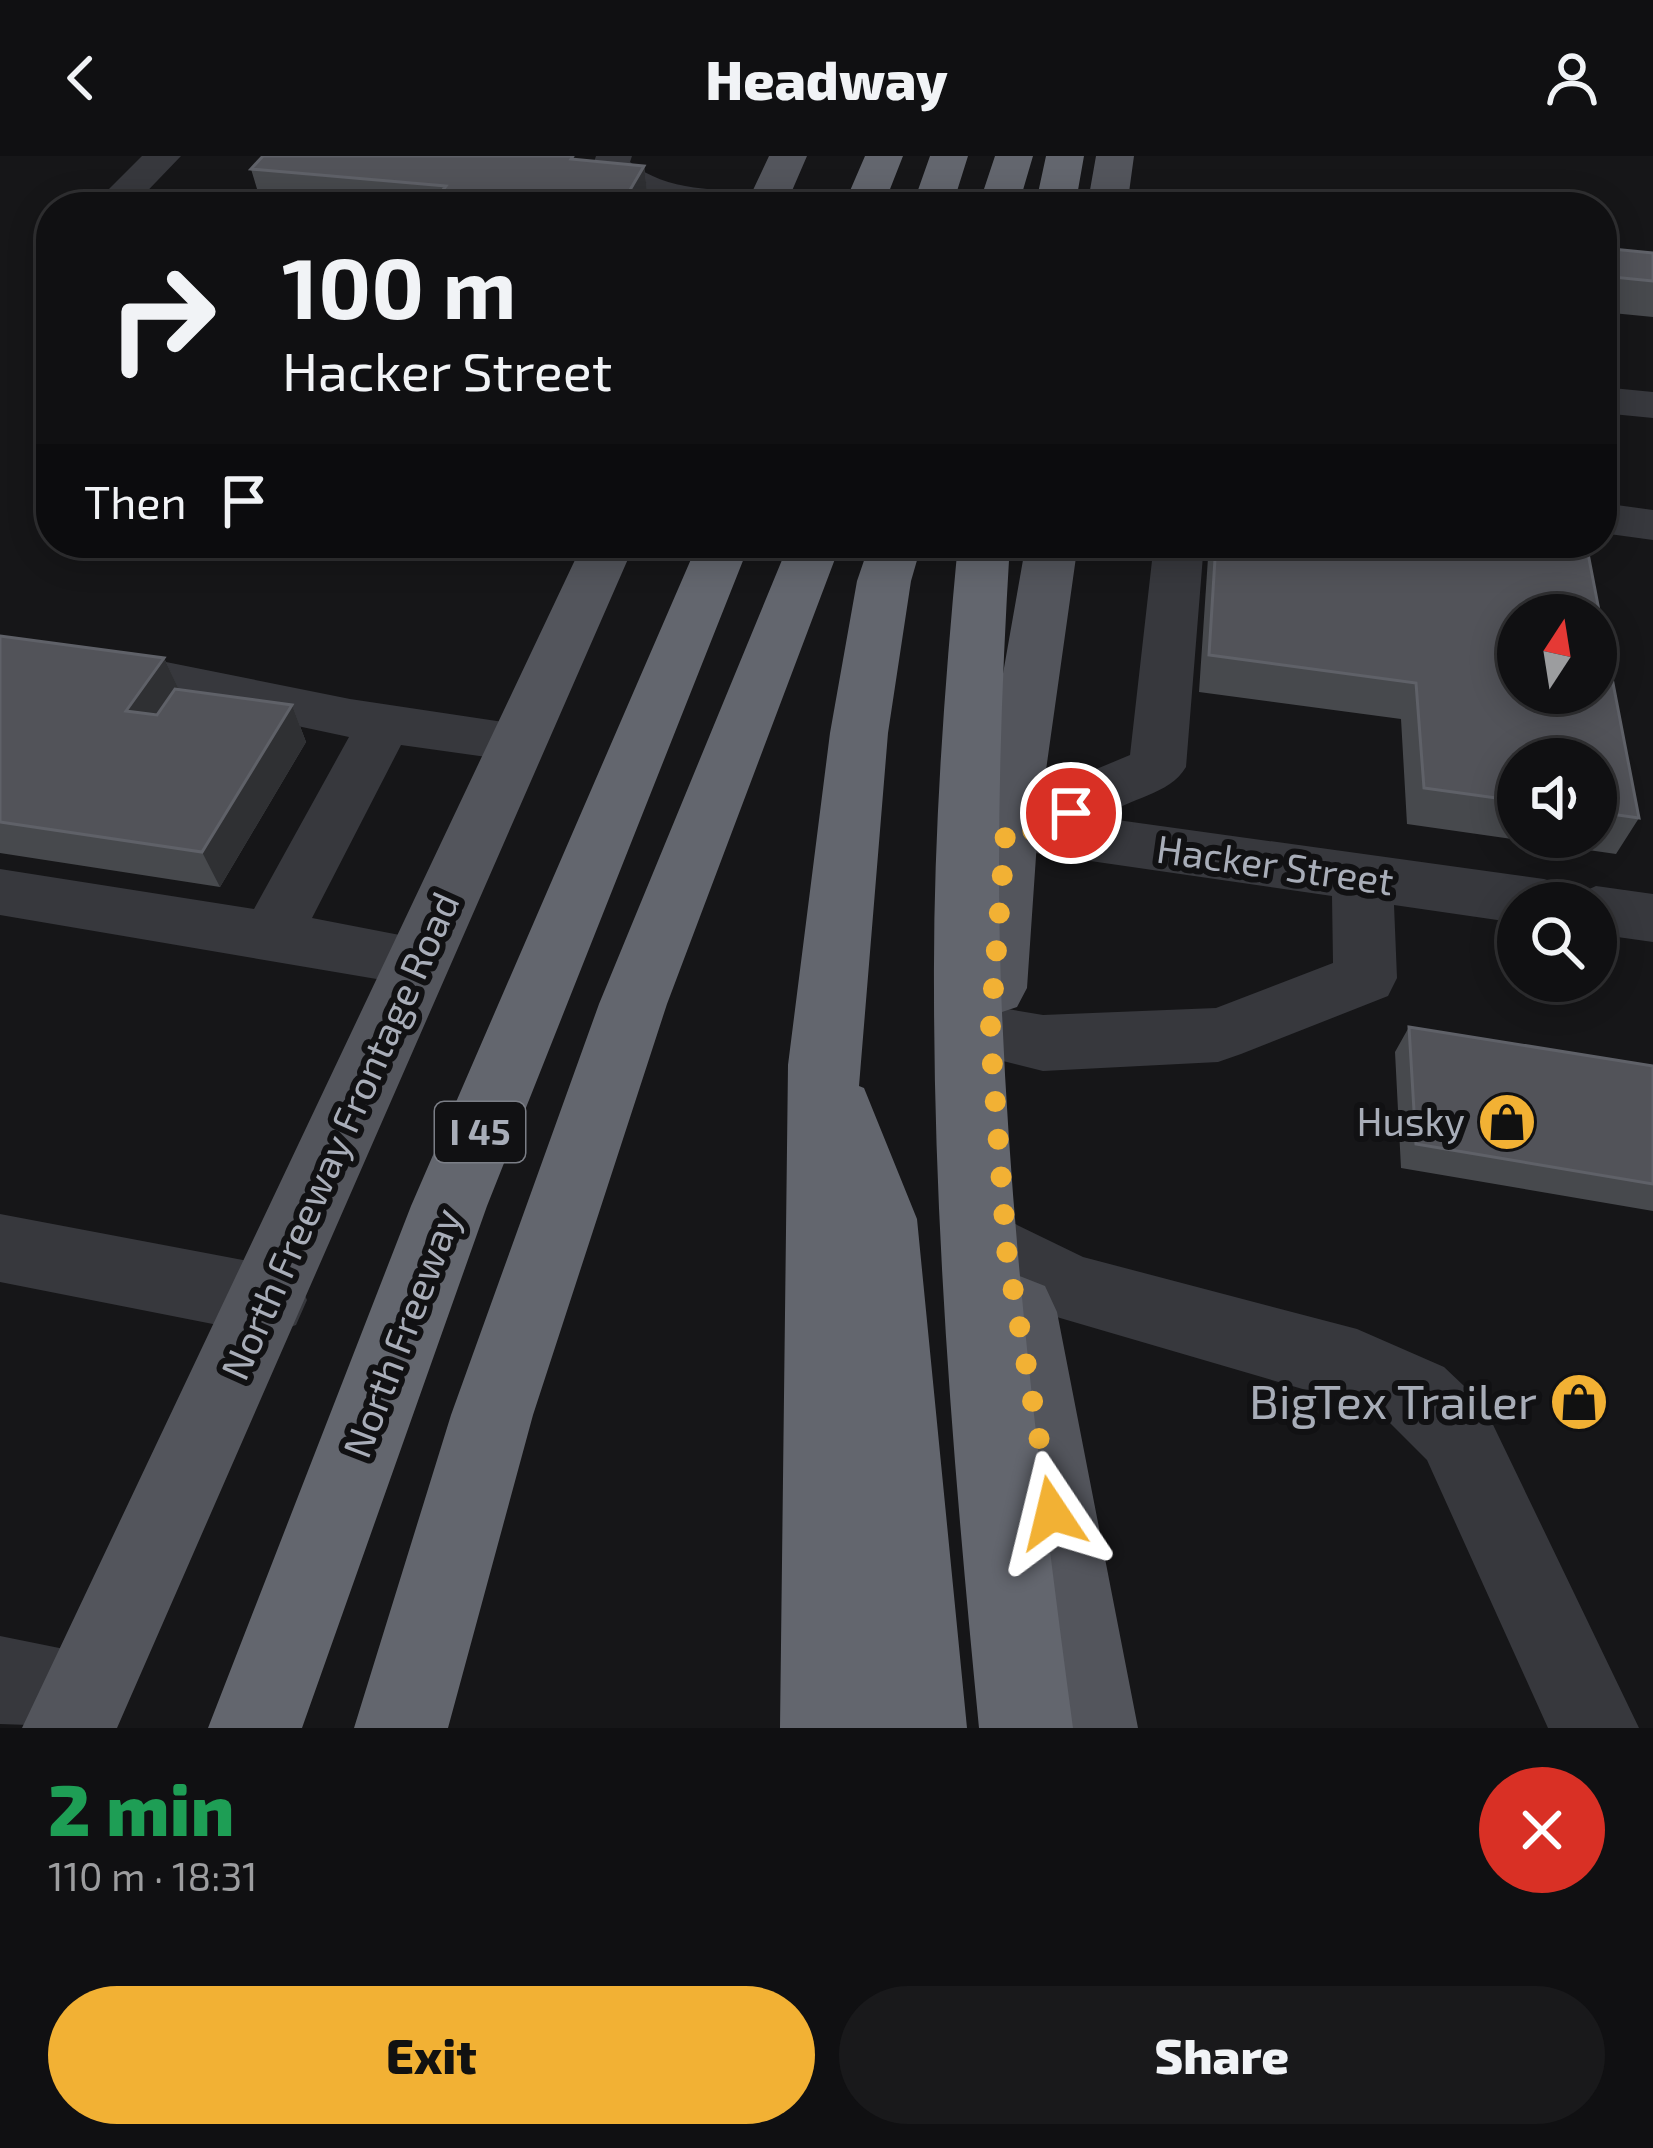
<!DOCTYPE html>
<html lang="en">
<head>
<meta charset="utf-8">
<style>
	body { margin:0; font-family:"Exo 2",sans-serif; background:#19191b; color:#f1f3f6; height:100vh; display:flex; flex-direction:column; font-size:45px; white-space:nowrap }
	* { box-sizing:border-box; margin:0 }
	p { font-size:39px; color:#9c9d9f }
	.icon { flex:none; width:66px; height:66px; fill:none; stroke:currentColor; stroke-width:2; stroke-linecap:round; stroke-linejoin:round }
	.map { position:relative; height:1572px; overflow:hidden }
	.details { display:flex; flex-direction:column; background:#101012; flex:1 }
	.details>* { flex:none }
	.guide { position:absolute; left:36px; top:36px; width:1581px; height:366px; border-radius:48px; box-shadow:0 6px 30px #0003,0 0 0 3px #303032; background:#101012; color:#f1f3f6; overflow:hidden }
	.needle { width:78px; rotate:12deg }
	.fabs { position:absolute; left:1497px; top:438px; display:grid; gap:24px }
	.fabs a { display:grid; place-items:center; width:120px; height:120px; border-radius:50%; background:#101012; box-shadow:0 6px 30px #0003,0 0 0 3px #303032; font-size:60px }
	.pin { position:absolute; display:grid; place-items:center; width:102px; height:102px; color:#fff; margin:-51px; border:6px solid #fff; border-radius:50%; box-shadow:0 3px 12px #0007 }
	.me { position:absolute; width:132px; margin:-66px; rotate:350deg; stroke-linejoin:round; filter:drop-shadow(0 0 9px #0008) }
	.turn { display:flex; align-items:center; gap:42px; height:252px; padding:0 48px; font-size:54px }
	.turn .icon { width:156px; height:156px; stroke-width:2.5 }
	.turn b { display:block; font-size:84px; line-height:102px }
	.then { display:flex; align-items:center; height:114px; padding:0 48px; background:#0003; gap:24px; font-size:45px }
	.round { display:grid; place-items:center; flex:none; width:126px; height:126px; border-radius:63px; background:#19191b }
	.overview { display:flex; align-items:center; justify-content:space-between; height:204px; padding:0 48px }
	h1 { font-size:72px; font-weight:800; line-height:90px; color:#1e9e55 }
	.action { display:flex; gap:24px; margin-top:auto; padding:24px 48px }
	.action a { flex:1; height:138px; border-radius:72px; background:#f2b134; color:#111; font-size:48px; font-weight:800; line-height:138px; text-align:center }
	.action a+a { background:#19191b; color:#f1f3f6 }
	header { display:flex; justify-content:space-between; align-items:center; height:156px; padding:0 48px; background:#101012; font-size:54px; font-weight:800 }
	.map>svg:first-child { display:block }
</style>
</head>
<body>
<header><svg class="icon" aria-label="back" viewBox="0 0 24 24"><path d="M15 5l-7 7 7 7"/></svg>Headway<svg class="icon" aria-label="person" viewBox="0 0 24 24"><circle cx="12" cy="8" r="4"/><path d="M4 21q1-7 8-7t8 7"/></svg></header>
<div class="map">
<svg width="1653" height="1572" viewBox="0 0 1653 1572">
	<rect width="100%" height="100%" fill="#161618"/>
	<g fill="none" stroke-linecap="round" stroke-linejoin="round">
		<path fill="#37383d" fill-rule="evenodd" d="M 142,0 L 181,0 L 132,51 L 91,51 Z
			M 596,0 L 632,0 L 630,6 C 667,37 721,33 766,37 L 779,40 L 785,48 C 742,64 623,51 593,9 Z
			M 1602,231 L 1653,236 L 1653,262 L 1602,257 Z
			M 1602,347 L 1653,354 L 1653,384 L 1602,377 Z
			M 1154,387 L 1204,387 L 1186,611 C 1169,640 1128,641 1103,662 L 1544,723 L 1566,730 L 1572,741 L 1596,730 L 1653,738 L 1653,786 L 1596,778 L 1596,747 L 1518,747 L 1518,767 L 1394,749 L 1397,822 L 1388,840 L 1241,898 L 1218,906 L 1043,915 L 967,896 L 957,877 L 967,858 L 990,850 L 1043,859 L 1216,852 L 1333,807 L 1332,740 L 1007,693 L 986,686 L 977,671 L 986,656 L 1007,649 L 1037,653 L 1075,622 L 1130,599 Z
			M 116,496 L 350,543 L 536,571 L 544,585 L 536,599 L 516,605 L 401,589 L 312,762 L 441,787 L 450,805 L 441,823 L 418,830 L 0,759 L 0,713 L 254,753 L 349,581 L 97,527 L 89,514 L 97,501 Z
			M 0,1058 L 269,1109 L 296,1119 L 307,1144 L 296,1169 L 269,1179 L 0,1126 Z
			M 1007,1064 L 1083,1101 L 1357,1173 L 1444,1211 L 1483,1248 L 1639,1572 L 1548,1572 L 1427,1304 L 1388,1265 L 1347,1246 L 1043,1157 L 981,1122 L 970,1098 L 981,1074 Z
			M 0,1480 L 84,1497 L 115,1510 L 128,1541 L 116,1572 L 0,1568 Z"/>
		<path fill="#53555c" fill-rule="evenodd" d="M 769,0 L 807,0 L 785,51 L 745,51 Z
			M 1096,0 L 1134,0 L 1127,51 L 1087,51 Z
			M 583,387 L 635,387 L 117,1572 L 22,1572 Z
			M 1026,387 L 1078,387 L 1038,671 L 1027,832 L 1017,851 L 993,859 L 969,851 L 959,832 L 976,671 Z
			M 1017,1119 L 1045,1130 L 1057,1156 L 1138,1572 L 1044,1572 L 977,1156 L 989,1130 Z"/>
		<path fill="#63666e" fill-rule="evenodd" d="M 865,0 L 903,0 L 883,51 L 843,51 Z
			M 930,0 L 968,0 L 952,51 L 912,51 Z
			M 995,0 L 1033,0 L 1018,51 L 978,51 Z
			M 1046,0 L 1084,0 L 1075,51 L 1035,51 Z
			M 698,387 L 750,387 L 487,1050 L 302,1572 L 208,1572 L 411,1050 Z
			M 789,387 L 841,387 L 667,848 L 533,1259 L 448,1572 L 354,1572 L 451,1259 L 599,848 Z
			M 870,387 L 922,387 L 911,425 L 888,577 L 859,930 L 864,932 L 917,1063 L 967,1572 L 780,1572 L 788,909 L 830,577 L 857,425 Z
			M 958,387 L 1010,387 C 1001,535 996,683 1001,831 C 1010,1080 1040,1326 1073,1572 L 979,1572 C 955,1326 934,1081 934,834 C 933,684 944,536 958,387 Z"/>
	</g>
	<path fill="#47494d" fill-rule="evenodd" d="M 580,4 L 644,10 L 648,43 L 643,51 L 310,51 L 261,46 L 251,13 Z
		M 1602,92 L 1653,97 L 1653,161 L 1602,156 Z
		M 1209,387 L 1586,387 L 1639,662 L 1616,698 L 1407,668 L 1401,563 L 1199,536 ZM 1518,603 L 1596,603 L 1596,681 L 1518,681 Z
		M 0,480 L 164,502 L 179,534 L 292,549 L 306,586 L 220,731 L 0,697 Z
		M 1409,871 L 1653,910 L 1653,1055 L 1401,1012 L 1395,896 Z"/>
	<path fill="#2f3033" d="M 644,10 L 648,43 L 643,51 L 620,51 Z
		M 164,502 L 181,538 L 144,591 L 126,555 Z
		M 292,549 L 306,586 L 220,731 L 202,696 Z"/>
	<path fill="#525359" stroke="#5f6168" stroke-width="3" fill-rule="evenodd" d="M 263,0 L 573,0 L 571,3 L 644,10 L 620,51 L 430,51 L 446,30 L 251,13 Z
		M 1602,92 L 1653,97 L 1653,125 L 1602,120 Z
		M 1216,387 L 1586,387 L 1639,662 L 1596,656 L 1596,603 L 1518,603 L 1518,645 L 1424,632 L 1416,527 L 1209,499 ZM 1518,459 L 1596,459 L 1596,537 L 1518,537 Z
		M 0,480 L 164,502 L 126,555 L 157,559 L 175,533 L 292,549 L 202,696 L 0,666 Z
		M 1409,871 L 1653,910 L 1653,1028 L 1416,988 Z"/>
	<g fill="none" stroke-linecap="round" stroke-linejoin="round">
		<path stroke="#f2b134" stroke-width="21" stroke-dasharray="0 37.8" d="M 1052,1357 L 1007,1098 L 990,877 L 1006,671 L 1048,677 L 1071,657"/>
	</g>
	<defs>
		<symbol id="shop-disc" viewBox="-11 -11 22 22"><circle r="9.5" fill="#f2b134" stroke="#111113"/><path d="M-5-2.5h2.3a2.7 3.5 0 0 1 5.4 0H5L5.5 6h-11ZM-1.5-2.5h3a1.5 2.3 0 0 0-3 0Z" fill="#111"/></symbol>
	</defs>
	<g fill-rule="evenodd">
		<use href="#shop-disc" x="1474" y="933" width="66" height="66"/>
		<use href="#shop-disc" x="1546" y="1213" width="66" height="66"/>
	</g>
	<g text-anchor="middle" stroke-width="12" stroke-linejoin="round" paint-order="stroke">
		<rect fill="#111113" stroke="#7b7e86" stroke-width="3" x="435" y="946" width="90" height="60" rx="9"/>
		<g font-size="36" font-weight="bold" fill="#a8adb8">
			<text x="480" y="989">I 45</text>
		</g>
		<g font-size="39" fill="#a8adb8" stroke="#111113">
			<text transform="translate(1275 709) rotate(8)" y="14">Hacker Street</text>
			<text transform="translate(340 980) rotate(-66)" y="14">North Freeway Frontage Road</text>
			<text transform="translate(402 1177) rotate(-69)" y="14">North Freeway</text>
		</g>
		<g font-size="39" fill="#a8adb8" stroke="#111113" text-anchor="end">
			<text x="1465" y="980">Husky</text>
		</g>
		<g font-size="48" fill="#a8adb8" stroke="#111113" text-anchor="end">
			<text x="1537" y="1263">BigTex Trailer</text>
		</g>
	</g>
</svg>
<div class="fabs">
<a><svg class="needle" viewBox="-14 -14 28 28"><path d="M0-13l5 13h-10z" fill="#e53935"/><path d="M0 13l5-13h-10z" fill="#9c9d9f"/></svg></a>
<a><svg class="icon" aria-label="sound" viewBox="0 0 24 24"><path d="M4 9h4l5-4v14l-5-4H4zM17 9q2 3 0 6"/></svg></a>
<a><svg class="icon" aria-label="search" viewBox="0 0 24 24"><circle cx="10" cy="10" r="6"/><path d="M15 15l6 6"/></svg></a>
</div>
<div class="pin" style="left:1071px;top:657px;background:#d93025"><svg class="icon" aria-label="arrive" viewBox="0 0 24 24"><path d="M6 21V4h12l-3 4 3 4H6"/></svg></div>
<svg class="me" style="left:1052px;top:1357px" viewBox="-20 -20 40 40"><path d="M0-17L14 15 0 8-14 15z" fill="#f2b134" stroke="#fff" stroke-width="4"/></svg>
<div class="guide">
<div class="turn"><svg class="icon" aria-label="right" viewBox="0 0 24 24"><path d="M7 20v-9h11M14 6l5 5-5 5"/></svg><div><b>100 m</b>Hacker Street</div></div>
<div class="then">Then<svg class="icon" aria-label="arrive" viewBox="0 0 24 24"><path d="M6 21V4h12l-3 4 3 4H6"/></svg></div>
</div>
</div>
<section class="details">
<div class="overview"><div><h1>2 min</h1><p>110 m · 18:31</p></div><a class="round" style="background:#d93025;color:#fff"><svg class="icon" aria-label="close" viewBox="0 0 24 24"><path d="M6 6l12 12M18 6L6 18"/></svg></a></div>
<div class="action"><a>Exit</a><a>Share</a></div>
</section>
</body>
</html>
